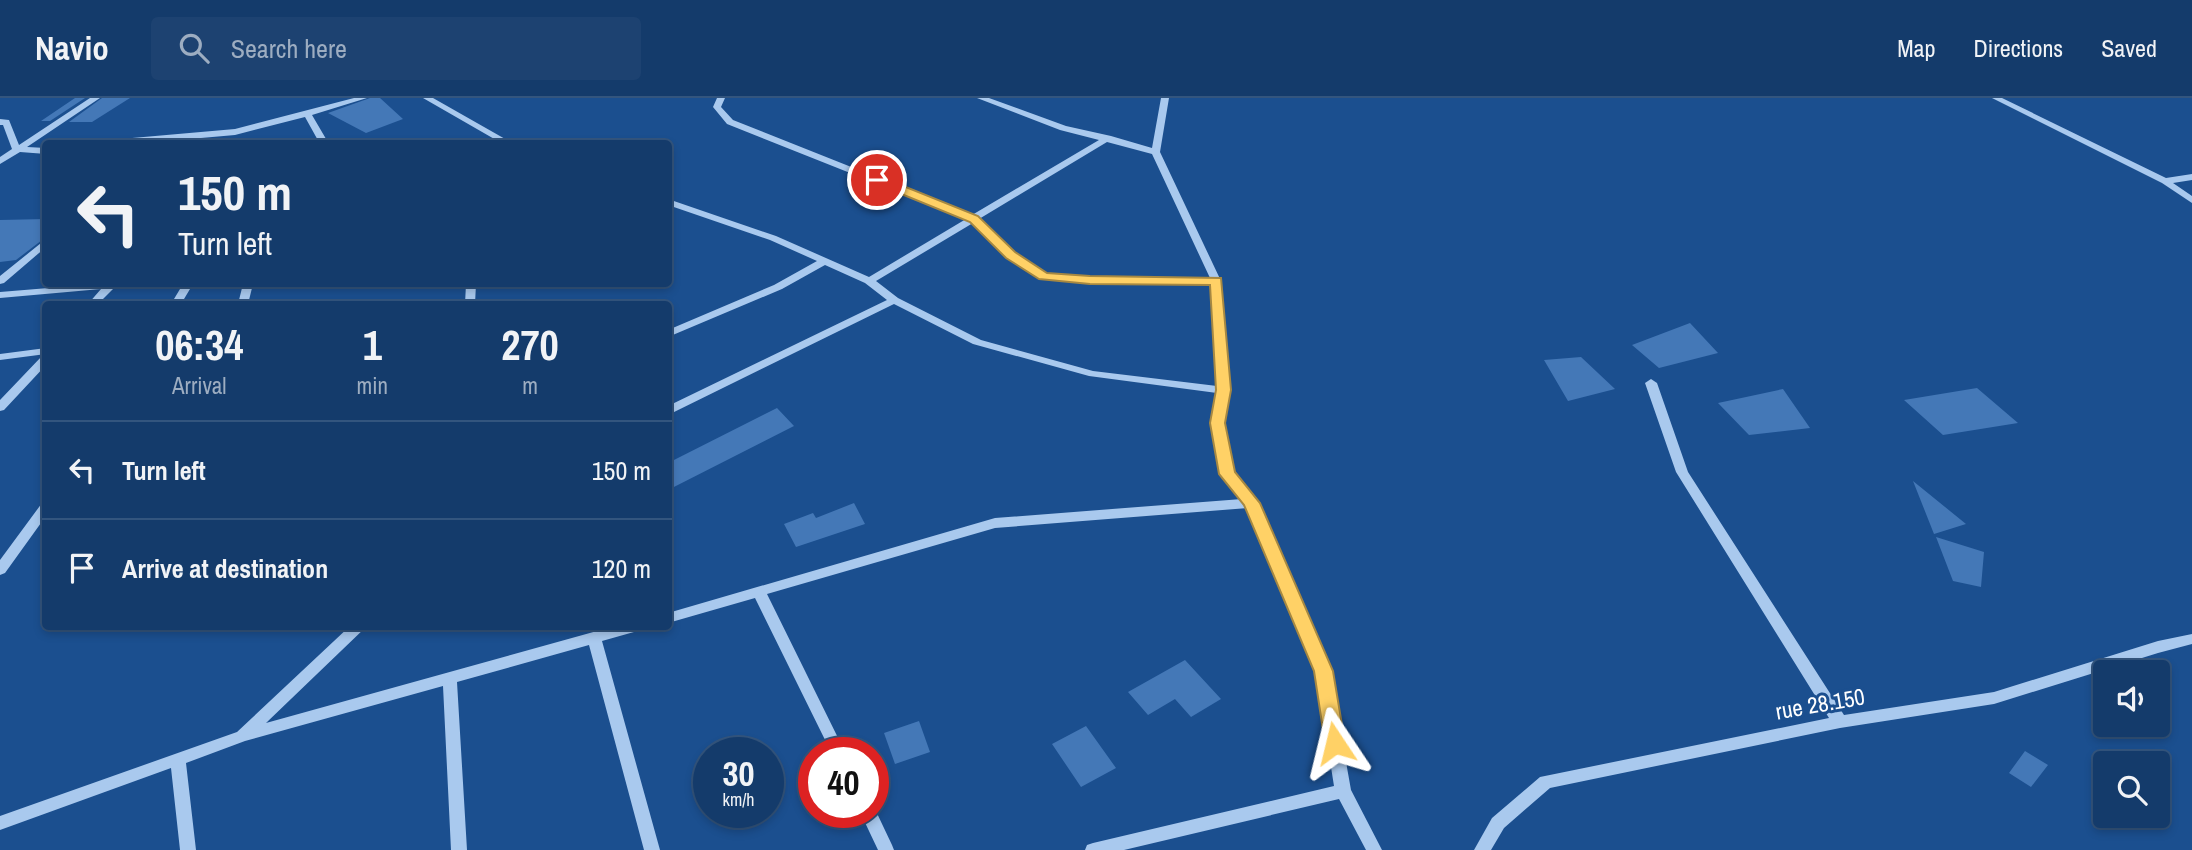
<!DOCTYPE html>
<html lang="en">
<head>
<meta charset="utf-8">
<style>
	body { margin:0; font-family:"Archivo Narrow",sans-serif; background:#1d4271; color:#f1f3f6; height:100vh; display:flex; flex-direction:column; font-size:26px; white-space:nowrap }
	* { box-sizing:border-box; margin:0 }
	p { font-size:23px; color:#9dadc1 }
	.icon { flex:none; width:38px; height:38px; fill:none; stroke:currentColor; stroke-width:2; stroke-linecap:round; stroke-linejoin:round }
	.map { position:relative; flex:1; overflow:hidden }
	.drawer { position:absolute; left:42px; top:203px; width:630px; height:329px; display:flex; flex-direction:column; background:#143b6b; border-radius:7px; box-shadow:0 4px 10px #0003,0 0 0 2px #33557e }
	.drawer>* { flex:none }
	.hud { position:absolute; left:42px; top:42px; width:630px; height:147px; border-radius:7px; box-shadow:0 4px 10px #0003,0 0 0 2px #33557e; background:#143b6b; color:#f1f3f6; overflow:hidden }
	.buttons { position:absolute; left:2093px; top:562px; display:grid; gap:14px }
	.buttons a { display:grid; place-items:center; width:77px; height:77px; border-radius:7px; background:#143b6b; box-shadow:0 4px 10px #0003,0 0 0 2px #33557e; font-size:35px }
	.speed { position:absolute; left:693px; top:639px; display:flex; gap:14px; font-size:35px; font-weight:700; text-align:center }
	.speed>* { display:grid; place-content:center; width:91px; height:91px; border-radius:50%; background:#143b6b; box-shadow:0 4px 10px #0003,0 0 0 2px #33557e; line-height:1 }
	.speed small { font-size:18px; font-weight:400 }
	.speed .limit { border:10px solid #d22; background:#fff; color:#111 }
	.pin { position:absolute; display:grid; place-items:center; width:60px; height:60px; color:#fff; margin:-30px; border:4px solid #fff; border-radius:50%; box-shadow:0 2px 7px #0007 }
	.me { position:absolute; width:77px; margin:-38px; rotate:350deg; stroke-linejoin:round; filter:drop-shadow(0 0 5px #0008) }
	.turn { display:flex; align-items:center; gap:24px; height:147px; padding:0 21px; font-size:32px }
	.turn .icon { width:91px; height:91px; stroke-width:2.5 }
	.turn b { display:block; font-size:49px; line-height:60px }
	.eta { display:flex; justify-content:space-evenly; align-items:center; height:119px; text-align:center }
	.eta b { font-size:42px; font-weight:700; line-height:49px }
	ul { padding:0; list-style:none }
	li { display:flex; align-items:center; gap:21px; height:98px; padding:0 21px; border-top:2px solid #33557e }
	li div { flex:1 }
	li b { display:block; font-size:26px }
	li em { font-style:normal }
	header { display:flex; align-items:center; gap:42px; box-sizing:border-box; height:98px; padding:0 35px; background:#143b6b; border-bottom:2px solid #33557e }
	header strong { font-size:33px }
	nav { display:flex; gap:38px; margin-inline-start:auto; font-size:24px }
	.search { width:490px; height:63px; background:#1d4271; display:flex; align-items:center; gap:18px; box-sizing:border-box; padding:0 24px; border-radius:7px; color:#9dadc1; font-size:26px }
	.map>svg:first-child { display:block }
</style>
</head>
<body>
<header>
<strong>Navio</strong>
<div class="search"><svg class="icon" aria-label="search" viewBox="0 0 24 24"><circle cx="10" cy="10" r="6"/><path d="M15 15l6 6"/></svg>Search here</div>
<nav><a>Map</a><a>Directions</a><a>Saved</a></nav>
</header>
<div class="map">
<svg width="2192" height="752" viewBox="0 0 2192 752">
	<rect width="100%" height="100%" fill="#1b4f8f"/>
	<path fill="#4478b7" d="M 75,0 L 85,0 L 50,23 L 41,23 Z
		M 102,0 L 130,0 L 92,24 L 69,24 Z
		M 370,0 L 380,0 L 403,21 L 366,35 L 328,15 Z
		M 46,121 L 46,139 L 16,162 L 0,164 L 0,122 Z
		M 1690,225 L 1718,255 L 1659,270 L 1632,247 Z
		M 1581,259 L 1615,291 L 1568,303 L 1544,262 Z
		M 1977,290 L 2018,325 L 1943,337 L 1904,302 Z
		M 1783,291 L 1810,330 L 1749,337 L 1718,305 Z
		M 777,310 L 794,328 L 668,392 L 668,365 Z
		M 1913,383 L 1966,426 L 1934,436 Z
		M 854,405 L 865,426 L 796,449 L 784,426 L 813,415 L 816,420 Z
		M 1936,439 L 1984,454 L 1981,489 L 1953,483 Z
		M 1185,562 L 1221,601 L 1191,619 L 1175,601 L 1148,617 L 1128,594 Z
		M 919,623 L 930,654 L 895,666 L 884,635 Z
		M 1086,628 L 1116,670 L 1081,689 L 1052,646 Z
		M 2025,653 L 2048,667 L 2031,689 L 2009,675 Z"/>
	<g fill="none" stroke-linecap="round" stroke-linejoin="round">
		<path fill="#a9c9ee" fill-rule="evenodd" d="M 90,0 L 100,0 L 27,49 L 46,50 L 46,56 L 20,54 L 0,66 L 0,59 L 12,51 L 3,27 L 0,27 L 0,21 L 9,22 L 19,47 Z
			M 354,0 L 367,0 L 312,17 L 329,46 L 320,46 L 305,19 L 235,37 L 133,46 L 94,46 L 98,43 L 235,31 Z
			M 423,0 L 433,0 L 514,46 L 503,46 Z
			M 717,0 L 725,0 L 721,9 L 733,22 L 972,117 L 1099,42 L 1060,32 L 977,0 L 989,0 L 1066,28 L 1111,38 L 1152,50 L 1161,0 L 1169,0 L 1160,54 L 1221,183 L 1229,292 L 1224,325 L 1233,375 L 1258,405 L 1330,574 L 1351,692 L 1382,752 L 1366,752 L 1339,701 L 1124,752 L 1085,752 L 1087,747 L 1093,745 L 1334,688 L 1316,574 L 1248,410 L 995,430 L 767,496 L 845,654 L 831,654 L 755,500 L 668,525 L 668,515 L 995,420 L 1242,401 L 1221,376 L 1212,325 L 1217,295 L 1089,278 L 973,246 L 894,206 L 668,317 L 668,308 L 887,202 L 865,185 L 825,167 L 782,191 L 668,239 L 668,232 L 774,187 L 817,163 L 770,142 L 668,107 L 668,101 L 776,138 L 869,179 L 966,121 L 727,26 L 713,9 ZM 1107,44 L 1152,56 L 1210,180 L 1105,180 L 1046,175 L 1013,155 L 979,121 ZM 973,125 L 1007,159 L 1040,180 L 1105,186 L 1211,186 L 1217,288 L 1093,273 L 981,242 L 898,200 L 876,183 Z
			M 1992,0 L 2002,0 L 2166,80 L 2192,76 L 2192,82 L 2173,85 L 2192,98 L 2192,105 L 2162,85 Z
			M 46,141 L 46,149 L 4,185 L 0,186 L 0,178 Z
			M 97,186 L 132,186 L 127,189 L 114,190 L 98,206 L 88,206 L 101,191 L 0,200 L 0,194 Z
			M 183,186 L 193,186 L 181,206 L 171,206 Z
			M 243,186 L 253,186 L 248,206 L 238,206 Z
			M 466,186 L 476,186 L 475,206 L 465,206 Z
			M 46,250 L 46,256 L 0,262 L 0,256 Z
			M 46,257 L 46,267 L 4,312 L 0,313 L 0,302 L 42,258 Z
			M 1651,281 L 1657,285 L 1688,374 L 1844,617 L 1994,594 L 2158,543 L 2192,536 L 2192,546 L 2158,555 L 1994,606 L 1840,630 L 1550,690 L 1504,730 L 1491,752 L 1474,752 L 1492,720 L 1540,679 L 1829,620 L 1676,374 L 1645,285 Z
			M 46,404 L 46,418 L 5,475 L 0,477 L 0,462 L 42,405 Z
			M 350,528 L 367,528 L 266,625 L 615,528 L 643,528 L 641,532 L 602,543 L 660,752 L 644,752 L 589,547 L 457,584 L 467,752 L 451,752 L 443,588 L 245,643 L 186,665 L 196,752 L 180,752 L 171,670 L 0,732 L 0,718 L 237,634 Z
			M 874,709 L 892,747 L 894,752 L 878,752 L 860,714 L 873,714 Z"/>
	</g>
	<path fill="#ffd166" stroke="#a68842" stroke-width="2" d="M 872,79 L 881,79 L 978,118 L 1015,154 L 1047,175 L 1090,178 L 1221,180 L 1231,292 L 1225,325 L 1235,374 L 1260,405 L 1333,573 L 1345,645 L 1342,651 L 1335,653 L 1328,651 L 1325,645 L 1314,573 L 1244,407 L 1219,376 L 1210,325 L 1216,292 L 1210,187 L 1090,186 L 1039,181 L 1006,160 L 970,124 L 872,84 Z"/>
	<g text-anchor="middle" stroke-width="6" stroke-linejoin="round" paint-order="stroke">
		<g font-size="23" fill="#fff" stroke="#1b4f8f">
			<text transform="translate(1820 606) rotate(-10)" y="8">rue 28.150</text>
		</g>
	</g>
</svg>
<div class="buttons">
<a><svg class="icon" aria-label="sound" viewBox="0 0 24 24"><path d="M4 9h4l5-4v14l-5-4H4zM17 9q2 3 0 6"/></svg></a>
<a><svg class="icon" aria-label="search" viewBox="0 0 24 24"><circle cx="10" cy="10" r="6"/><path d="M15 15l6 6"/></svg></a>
</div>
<div class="speed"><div>30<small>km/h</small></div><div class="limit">40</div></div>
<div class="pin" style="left:877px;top:82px;background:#d93025"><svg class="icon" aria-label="arrive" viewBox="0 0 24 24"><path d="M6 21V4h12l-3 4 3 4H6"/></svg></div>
<svg class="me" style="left:1335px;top:645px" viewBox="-20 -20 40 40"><path d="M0-17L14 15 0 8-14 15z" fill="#ffd166" stroke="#fff" stroke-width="4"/></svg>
<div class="hud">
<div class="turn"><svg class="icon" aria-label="left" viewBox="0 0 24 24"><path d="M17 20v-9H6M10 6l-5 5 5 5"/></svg><div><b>150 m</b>Turn left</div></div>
</div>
<section class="drawer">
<div class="eta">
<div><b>06:34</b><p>Arrival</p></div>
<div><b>1</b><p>min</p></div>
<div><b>270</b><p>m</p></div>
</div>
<ul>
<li><svg class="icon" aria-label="left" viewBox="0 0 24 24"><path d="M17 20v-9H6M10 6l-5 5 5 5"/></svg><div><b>Turn left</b></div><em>150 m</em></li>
<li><svg class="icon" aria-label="arrive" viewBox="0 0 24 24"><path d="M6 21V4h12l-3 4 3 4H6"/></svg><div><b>Arrive at destination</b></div><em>120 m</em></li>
</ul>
</section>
</div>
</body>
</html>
